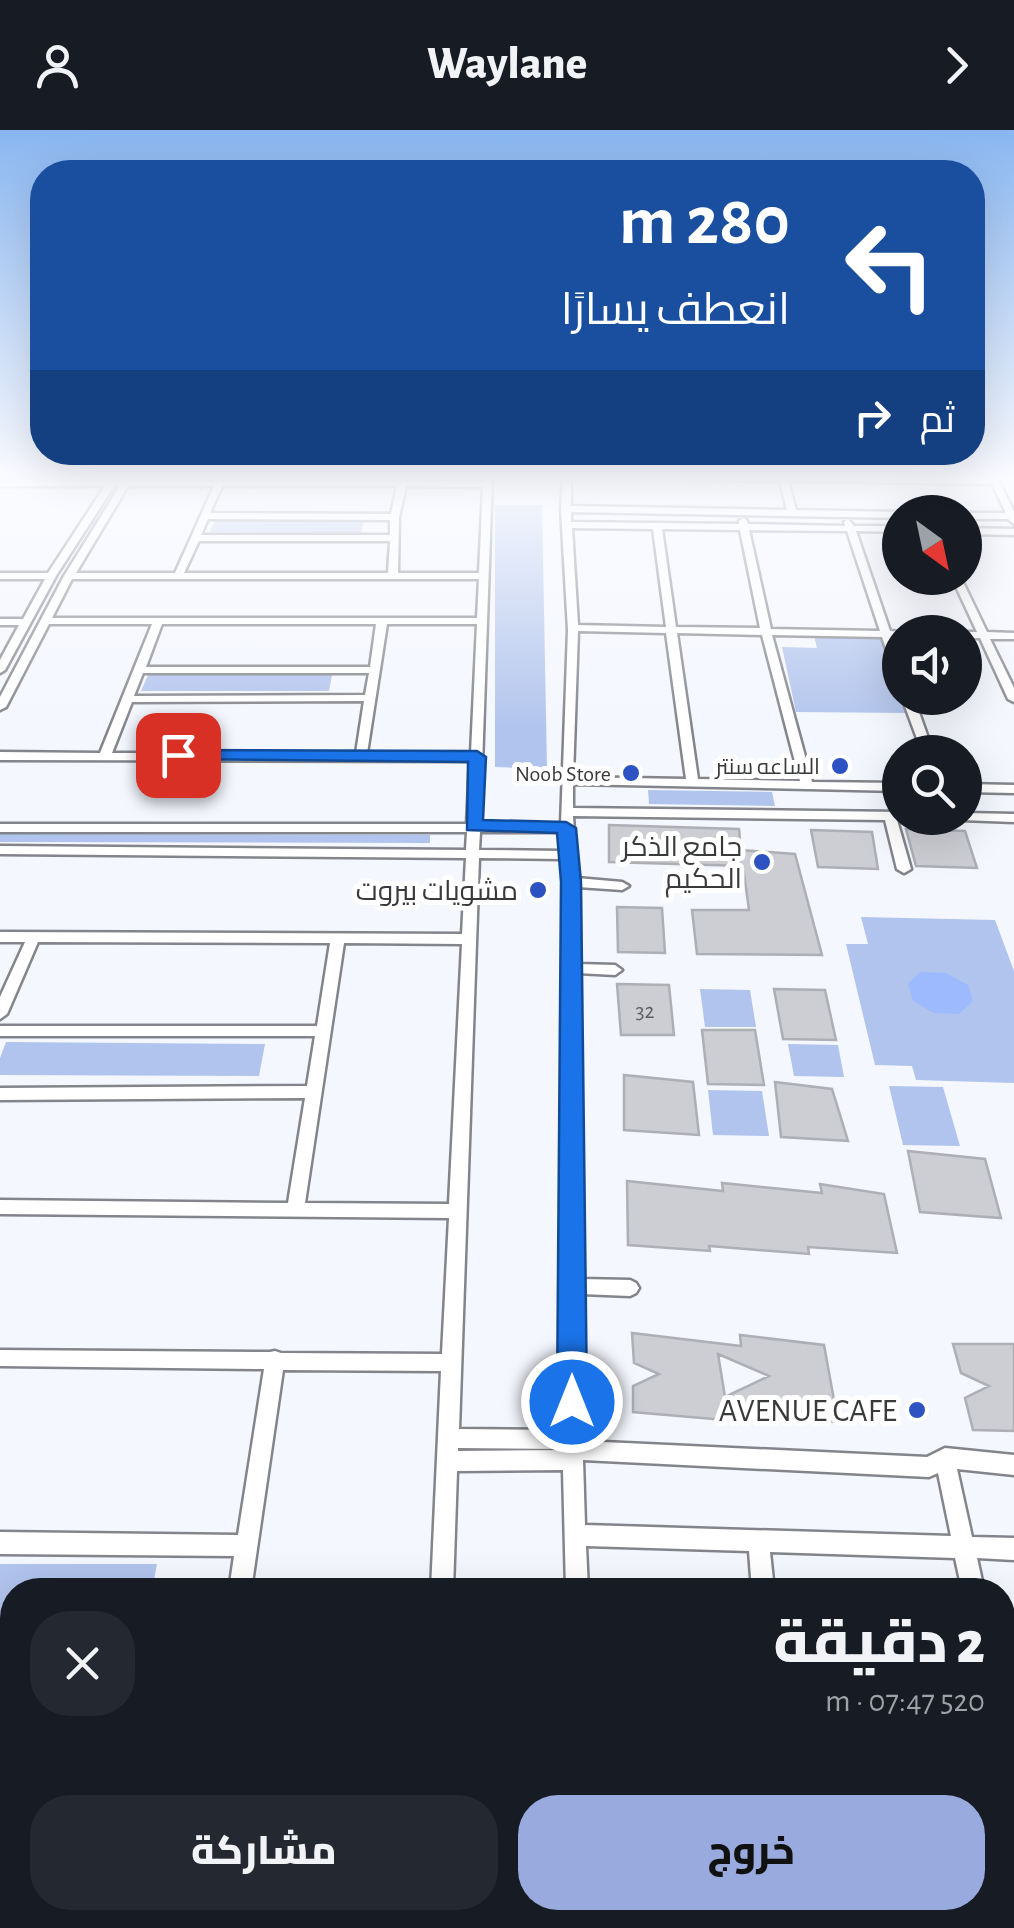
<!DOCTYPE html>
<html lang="ar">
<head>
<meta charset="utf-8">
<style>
	body { margin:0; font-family:"Alegreya Sans",Cairo,sans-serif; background:#242831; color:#f1f3f6; direction:rtl; height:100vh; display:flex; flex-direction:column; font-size:38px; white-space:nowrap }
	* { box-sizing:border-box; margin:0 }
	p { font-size:32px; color:#9ea1a6 }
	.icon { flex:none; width:55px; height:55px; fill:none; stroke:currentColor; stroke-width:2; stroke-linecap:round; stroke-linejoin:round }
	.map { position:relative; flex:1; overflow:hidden; direction:ltr }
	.details { position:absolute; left:0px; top:1448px; width:1015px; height:352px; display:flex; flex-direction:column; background:#171b24; border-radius:40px 40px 0 0; box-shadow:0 10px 40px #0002; direction:rtl }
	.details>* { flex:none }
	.banner { position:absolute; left:30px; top:30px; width:955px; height:305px; border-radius:40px; box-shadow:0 10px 40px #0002; direction:rtl; background:#1a4fa0; color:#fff; overflow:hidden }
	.needle { width:65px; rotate:147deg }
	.buttons { position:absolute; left:882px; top:365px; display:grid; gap:20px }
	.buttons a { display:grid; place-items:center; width:100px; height:100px; border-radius:50%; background:#171b24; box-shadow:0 10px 40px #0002; font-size:50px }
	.pin { position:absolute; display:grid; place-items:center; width:85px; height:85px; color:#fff; margin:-42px; border-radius:20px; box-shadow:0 5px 15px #0006 }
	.me { position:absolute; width:110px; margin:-55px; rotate:0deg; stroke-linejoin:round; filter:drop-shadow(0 0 8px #0008) }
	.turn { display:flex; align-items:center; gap:35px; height:210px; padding:0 30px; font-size:45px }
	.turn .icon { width:130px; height:130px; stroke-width:2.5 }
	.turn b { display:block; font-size:70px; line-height:85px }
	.then { display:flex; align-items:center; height:95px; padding:0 30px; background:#0003; gap:20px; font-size:38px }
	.round { display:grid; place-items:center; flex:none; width:105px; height:105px; border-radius:40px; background:#242831 }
	.summary { display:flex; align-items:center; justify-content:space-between; height:170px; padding:0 30px }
	h1 { font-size:60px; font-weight:800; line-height:75px }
	.cta { display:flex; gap:20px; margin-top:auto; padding:20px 30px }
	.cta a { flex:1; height:115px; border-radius:40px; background:#99abde; color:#111; font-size:40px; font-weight:800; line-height:115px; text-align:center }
	.cta a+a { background:#242831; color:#f1f3f6 }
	header { display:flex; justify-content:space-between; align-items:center; height:130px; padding:0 30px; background:#171b24; font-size:45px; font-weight:800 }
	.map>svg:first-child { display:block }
</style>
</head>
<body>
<header><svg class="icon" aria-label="forward" viewBox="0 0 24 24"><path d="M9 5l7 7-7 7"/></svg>Waylane<svg class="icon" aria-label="person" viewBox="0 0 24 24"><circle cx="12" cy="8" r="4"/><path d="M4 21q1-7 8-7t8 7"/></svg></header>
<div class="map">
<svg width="1014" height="1798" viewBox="0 0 1014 1798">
	<rect width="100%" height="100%" fill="#f4f7fe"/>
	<path fill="#b1c4ed" d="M 495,375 L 542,375 L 547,639 L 495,637 Z
		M 215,391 L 364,391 L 361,403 L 210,402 Z
		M 814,506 L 884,508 L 900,568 L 908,583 L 796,582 L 782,517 L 817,518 Z
		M 148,545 L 332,545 L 329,561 L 141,561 Z
		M 648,660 L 772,662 L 775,676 L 649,674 Z
		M 0,704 L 430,705 L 430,713 L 0,712 Z
		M 861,787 L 995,790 L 1014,841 L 1014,953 L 916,950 L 912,936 L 875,935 L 846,814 L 868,814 Z
		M 700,859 L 750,860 L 756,897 L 705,897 Z
		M 6,912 L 7,912 L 265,914 L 259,946 L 0,945 L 0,928 Z
		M 788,914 L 838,915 L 844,947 L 794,946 Z
		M 889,956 L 943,957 L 960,1016 L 903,1015 Z
		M 708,960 L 762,961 L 769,1006 L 713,1005 Z
		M 0,1434 L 157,1434 L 152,1460 L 12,1460 L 12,1499 L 0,1499 Z"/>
	<path fill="#9cbafd" d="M 921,842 L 946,843 L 968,855 L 973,871 L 959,884 L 934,883 L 913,871 L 908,853 Z"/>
	<path fill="#ccced4" stroke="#adafb5" stroke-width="2.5" fill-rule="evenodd" d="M 609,695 L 739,699 L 741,720 L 795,724 L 822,825 L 697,824 L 692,780 L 749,780 L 743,736 L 609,732 Z
		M 906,699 L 965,701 L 977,738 L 916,736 Z
		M 811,700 L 872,702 L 878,739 L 818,737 Z
		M 617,777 L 662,778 L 665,823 L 618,822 Z
		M 617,854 L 669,855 L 674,905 L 621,905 Z
		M 774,859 L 825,860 L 836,910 L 783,909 Z
		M 702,900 L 755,900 L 764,955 L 708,954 Z
		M 624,945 L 693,952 L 699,1005 L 624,1000 Z
		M 775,952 L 832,959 L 848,1011 L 781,1007 Z
		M 908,1021 L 985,1029 L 1001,1088 L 920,1082 Z
		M 627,1051 L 723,1061 L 722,1053 L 822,1063 L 820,1054 L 884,1064 L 897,1123 L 808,1117 L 809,1124 L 709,1116 L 710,1121 L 628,1115 Z
		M 632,1203 L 741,1216 L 740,1205 L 824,1215 L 838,1292 L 724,1282 L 724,1290 L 633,1282 L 633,1256 L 659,1244 L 634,1233 ZM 718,1224 L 769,1246 L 725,1267 Z
		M 953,1214 L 1014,1214 L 1014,1301 L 973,1300 L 965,1268 L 989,1256 L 961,1243 Z"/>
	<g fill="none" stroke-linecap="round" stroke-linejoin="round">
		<defs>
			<path id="street" d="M 113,347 L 117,351 L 130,347 L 131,351 L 484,351 L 484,347 L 492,347 L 480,694 L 561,694 L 568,500 L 561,379 L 563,347 L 571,347 L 571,376 L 787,380 L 780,351 L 688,350 L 684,347 L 990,349 L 989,347 L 997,347 L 1014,382 L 1014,394 L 1008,389 L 965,389 L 965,383 L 1006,383 L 992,354 L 788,351 L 796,380 L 900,382 L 900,388 L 571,382 L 571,392 L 739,394 L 739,391 L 743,388 L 746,389 L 748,394 L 845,396 L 844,392 L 848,389 L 854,396 L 900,396 L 900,402 L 856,401 L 890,501 L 904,502 L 900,502 L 900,507 L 892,507 L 900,529 L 900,548 L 895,545 L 882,507 L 772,505 L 812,652 L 900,653 L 900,661 L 573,654 L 573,678 L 900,682 L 900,688 L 905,688 L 897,690 L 911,739 L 904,743 L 897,739 L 885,690 L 573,686 L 577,748 L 622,752 L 629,756 L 622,760 L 578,757 L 578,834 L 615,835 L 622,840 L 615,845 L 578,843 L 581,1149 L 630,1150 L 636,1153 L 639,1158 L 636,1163 L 630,1166 L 581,1164 L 582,1311 L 927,1327 L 945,1318 L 1014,1325 L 1014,1345 L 957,1339 L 972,1407 L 1014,1408 L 1014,1430 L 977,1428 L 984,1460 L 962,1460 L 955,1428 L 770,1422 L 774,1460 L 752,1460 L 749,1421 L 586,1416 L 588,1460 L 566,1460 L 563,1340 L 457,1341 L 453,1460 L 431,1460 L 441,1241 L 283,1240 L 251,1460 L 229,1460 L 234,1426 L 0,1424 L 0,1402 L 238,1405 L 264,1239 L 0,1236 L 0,1220 L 270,1222 L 275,1221 L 281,1223 L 442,1224 L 449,1088 L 0,1084 L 0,1070 L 288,1073 L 305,968 L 0,970 L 0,958 L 307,956 L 315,906 L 0,906 L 0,896 L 317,896 L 330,813 L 38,812 L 7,884 L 0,889 L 0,867 L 25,812 L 0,812 L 0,802 L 462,804 L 466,728 L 0,724 L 0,716 L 466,720 L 467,702 L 0,702 L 0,694 L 467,694 L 470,631 L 0,630 L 0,622 L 100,623 L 152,494 L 49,494 L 6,577 L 0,580 L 0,567 L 64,446 L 120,356 L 114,356 L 56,446 L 5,540 L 0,543 L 0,530 L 19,495 L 0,495 L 0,489 L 23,489 L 45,449 L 0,449 L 0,443 L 48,443 L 105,356 L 0,356 L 0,350 L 108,351 ZM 128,356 L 214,356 L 175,443 L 76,443 ZM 222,356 L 397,356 L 391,384 L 210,383 ZM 406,356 L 483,357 L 479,443 L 398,443 L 399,387 ZM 208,389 L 390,390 L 390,405 L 201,405 ZM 572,398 L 653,399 L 666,497 L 578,495 ZM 662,399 L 740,400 L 760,498 L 676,497 ZM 749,400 L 847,401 L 880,501 L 771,499 ZM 199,411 L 390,411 L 388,443 L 184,443 ZM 72,449 L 479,449 L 477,488 L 52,488 ZM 162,494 L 376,494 L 370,537 L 146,537 ZM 387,494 L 477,494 L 471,623 L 367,623 ZM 578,501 L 666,503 L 686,649 L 573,647 ZM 677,503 L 762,505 L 800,651 L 698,649 ZM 143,543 L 369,543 L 365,565 L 134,566 ZM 364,571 L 356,623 L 112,623 L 132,572 ZM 480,702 L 561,702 L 562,721 L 479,720 ZM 479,728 L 562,729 L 564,752 L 562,1300 L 459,1299 ZM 344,813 L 462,814 L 449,1074 L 305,1073 ZM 458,1318 L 562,1319 L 562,1320 L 458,1321 ZM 583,1330 L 929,1347 L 938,1343 L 951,1406 L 585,1395 Z
				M 965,398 L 1014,399 L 1014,405 L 965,404 Z
				M 952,448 L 961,448 L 987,502 L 1014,503 L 1014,509 L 990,509 L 1014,558 L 1014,572 L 1008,569 L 980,508 L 965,508 L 965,502 L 963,502 L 977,502 Z
				M 902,568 L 914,568 L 933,622 L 922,622 Z
				M 965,654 L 1014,655 L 1014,663 L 965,662 Z
				M 965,683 L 1014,684 L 1014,692 L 961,690 L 959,688 L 965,688 Z
				M 0,1516 L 12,1516 L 12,1538 L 0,1538 Z
				M 1002,1590 L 1010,1594 L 1014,1603 L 1014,1669 L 1005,1666 L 1002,1658 Z
				M 0,1776 L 12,1776 L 12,1788 L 376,1788 L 370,1798 L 0,1798 Z
				M 416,1788 L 442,1788 L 441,1798 L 415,1798 Z
				M 574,1788 L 600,1788 L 600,1798 L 574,1798 Z
				M 777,1788 L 803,1788 L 804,1798 L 778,1798 Z"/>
		</defs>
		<use href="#street" stroke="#83858b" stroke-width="5"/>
		<use href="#street" fill="#fff" fill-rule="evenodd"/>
	</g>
	<linearGradient id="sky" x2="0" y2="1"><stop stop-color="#89b6f0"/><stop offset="0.58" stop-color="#fafbff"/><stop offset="1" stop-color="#fafbff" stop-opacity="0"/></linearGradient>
	<rect width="1014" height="599" fill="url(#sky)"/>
	<path fill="#1a73e8" stroke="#114b97" stroke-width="2.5" d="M 178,620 L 477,621 L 486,627 L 483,690 L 566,692 L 576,698 L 581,752 L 587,1272 L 583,1281 L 572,1285 L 562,1281 L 557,1272 L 561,752 L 557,703 L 467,700 L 468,632 L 172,629 L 169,625 Z"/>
	<g fill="#2d52c1" stroke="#fff" stroke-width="4">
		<circle cx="840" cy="636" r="10"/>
		<circle cx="631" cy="643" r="10"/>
		<circle cx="762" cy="732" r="10"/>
		<circle cx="538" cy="760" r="10"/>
		<circle cx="917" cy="1280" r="10"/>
	</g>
	<g text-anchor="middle" stroke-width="10" stroke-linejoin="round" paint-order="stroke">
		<g font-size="22" fill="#393a3c" stroke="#fff" text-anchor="end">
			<text x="820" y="644">الساعه سنتر</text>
			<text x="611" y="651">Noob Store</text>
		</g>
		<g font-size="22" fill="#5e5f62">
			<text x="645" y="888">32</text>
		</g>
		<g font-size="28" fill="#393a3c" stroke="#fff" text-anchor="end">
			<text x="742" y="726">جامع الذكر<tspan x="742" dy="32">الحكيم</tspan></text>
			<text x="518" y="770">مشويات بيروت</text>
		</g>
		<g font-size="32" fill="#393a3c" stroke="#fff" text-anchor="end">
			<text x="897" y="1291">AVENUE CAFE</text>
		</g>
	</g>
</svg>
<div class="buttons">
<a><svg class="needle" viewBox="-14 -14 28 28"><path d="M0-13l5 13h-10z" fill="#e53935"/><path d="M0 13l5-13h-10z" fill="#9ea1a6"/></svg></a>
<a><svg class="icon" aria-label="sound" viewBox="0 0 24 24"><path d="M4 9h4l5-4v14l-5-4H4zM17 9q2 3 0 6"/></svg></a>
<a><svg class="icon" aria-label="search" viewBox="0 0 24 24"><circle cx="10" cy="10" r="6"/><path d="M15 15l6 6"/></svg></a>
</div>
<div class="pin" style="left:178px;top:625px;background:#d93025"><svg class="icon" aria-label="arrive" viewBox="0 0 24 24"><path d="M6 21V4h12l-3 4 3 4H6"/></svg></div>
<svg class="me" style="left:572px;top:1272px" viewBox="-20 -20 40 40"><circle r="17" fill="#1a73e8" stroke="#fff" stroke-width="3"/><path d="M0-11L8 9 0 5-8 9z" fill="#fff"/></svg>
<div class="banner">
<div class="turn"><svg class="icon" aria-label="left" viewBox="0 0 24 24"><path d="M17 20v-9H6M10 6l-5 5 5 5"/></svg><div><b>280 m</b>انعطف يسارًا</div></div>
<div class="then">ثم<svg class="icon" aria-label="right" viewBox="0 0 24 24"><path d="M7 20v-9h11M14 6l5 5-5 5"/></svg></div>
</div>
<section class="details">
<div class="summary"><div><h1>2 دقيقة</h1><p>520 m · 07:47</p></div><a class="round"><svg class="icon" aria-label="close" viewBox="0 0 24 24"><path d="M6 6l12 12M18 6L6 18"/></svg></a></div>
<div class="cta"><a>خروج</a><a>مشاركة</a></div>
</section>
</div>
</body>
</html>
